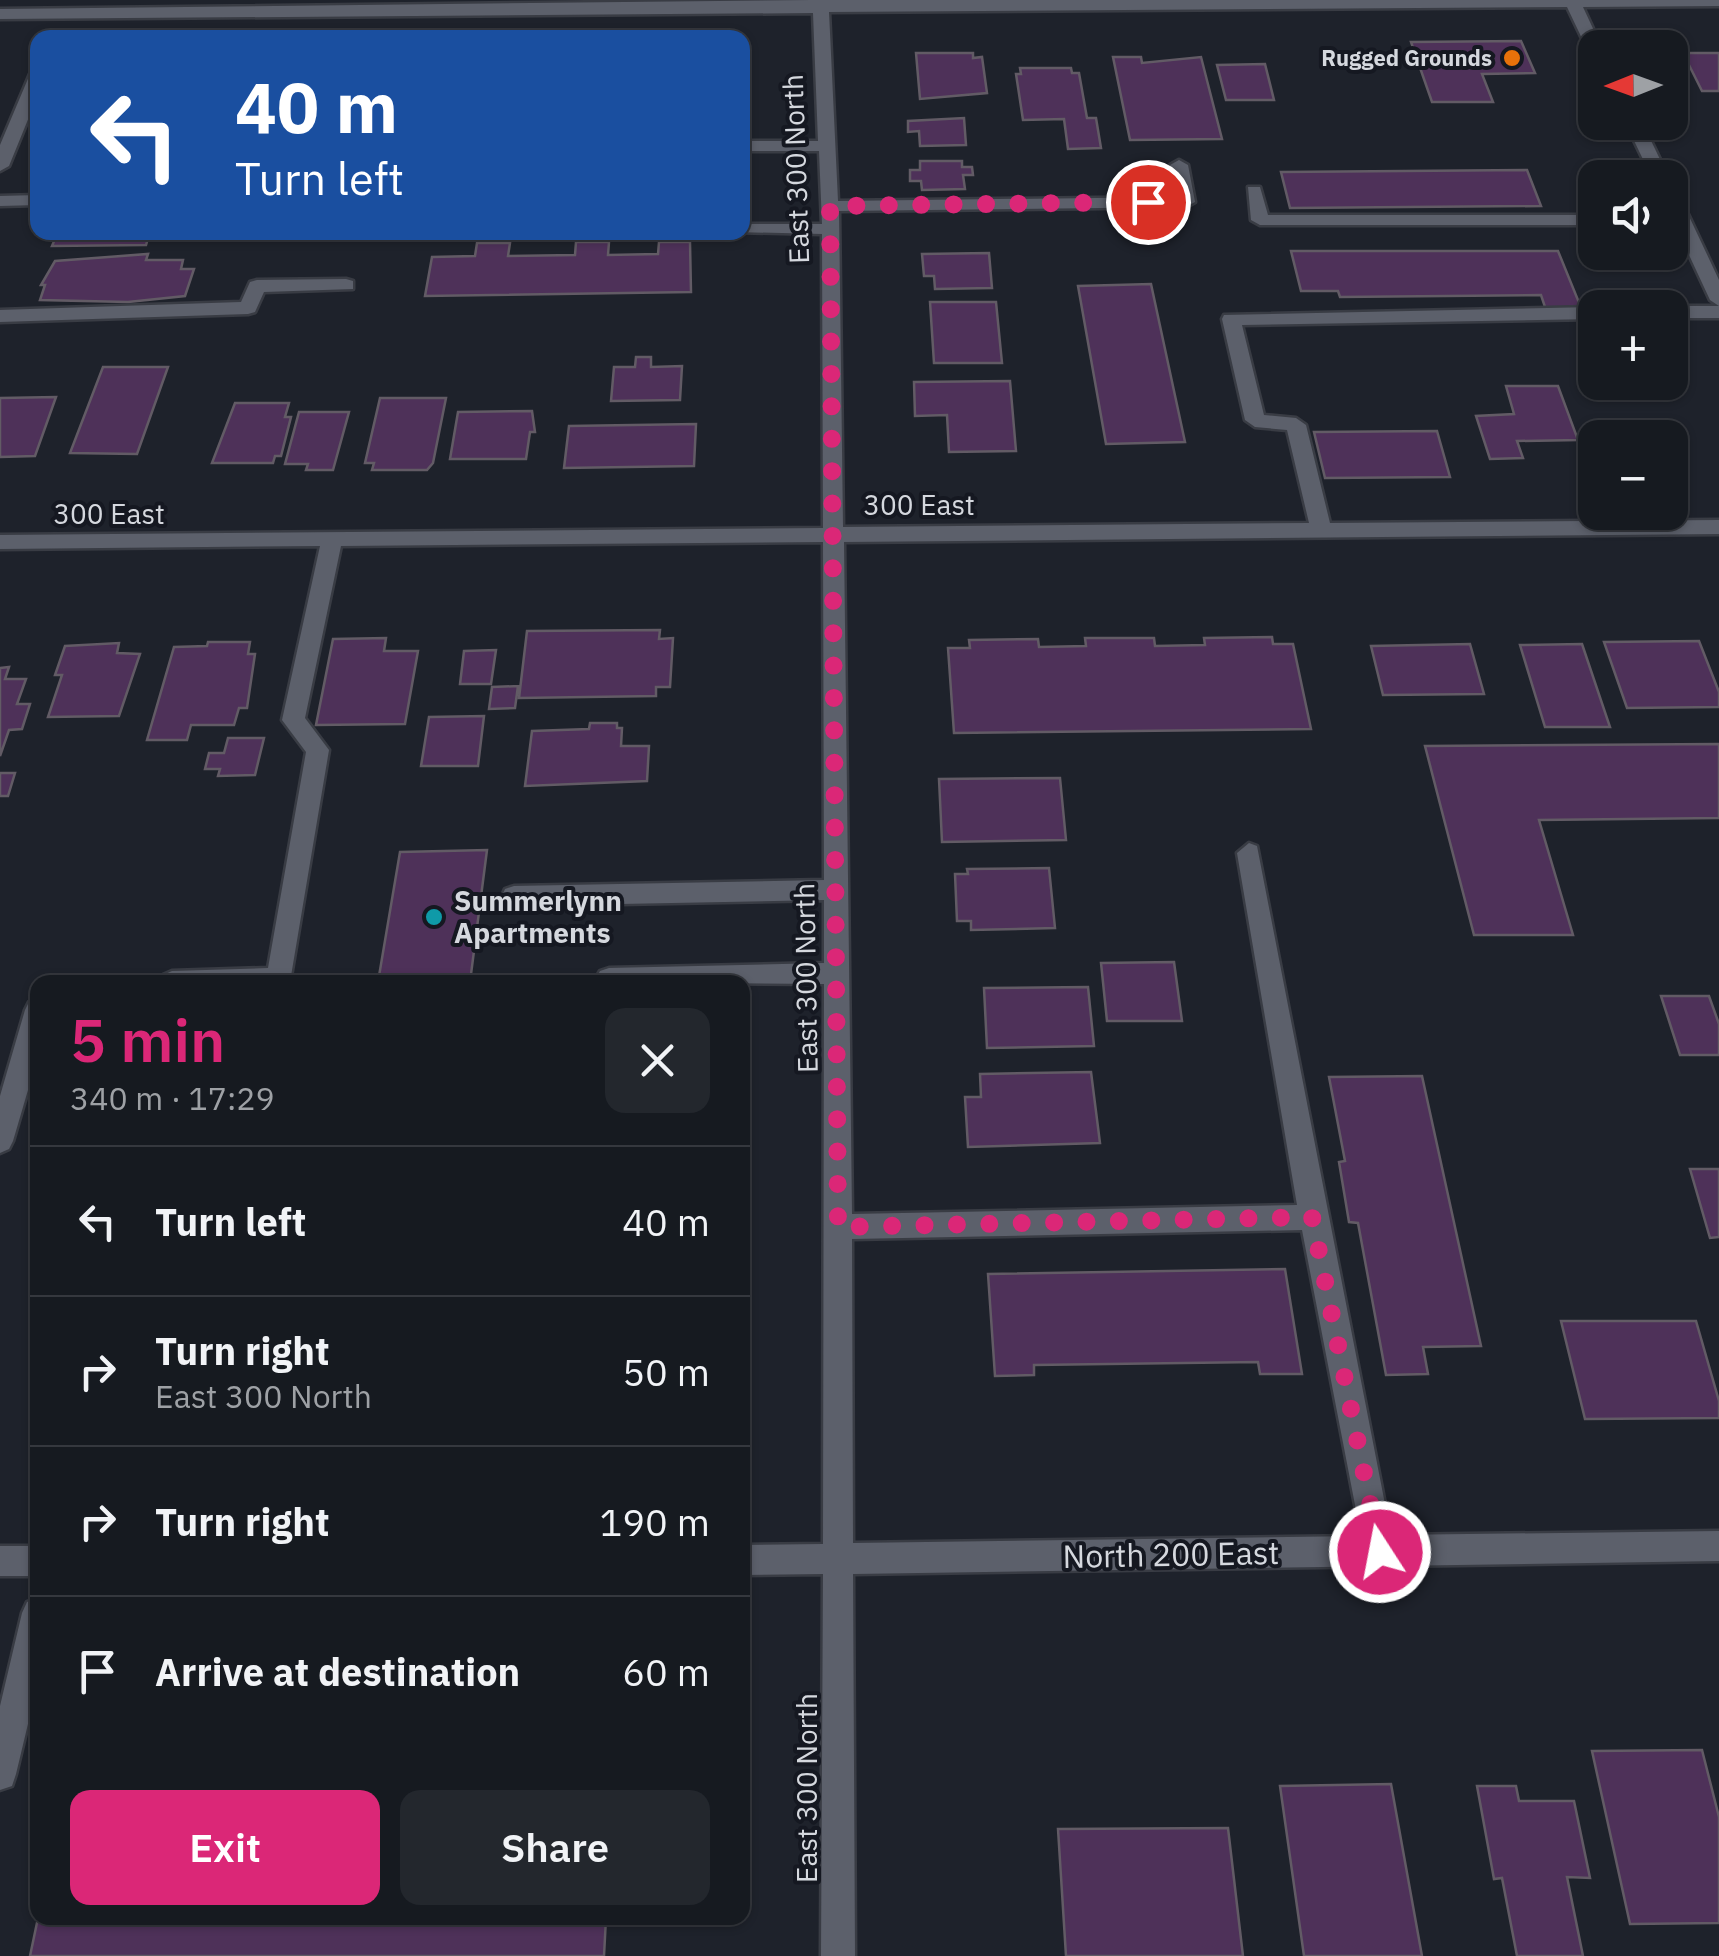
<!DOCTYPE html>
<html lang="en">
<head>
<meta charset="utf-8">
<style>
	body { margin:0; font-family:"IBM Plex Sans",sans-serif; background:#23272d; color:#f1f3f6; height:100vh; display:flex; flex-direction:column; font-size:38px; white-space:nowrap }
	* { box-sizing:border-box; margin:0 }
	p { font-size:32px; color:#9ea1a5 }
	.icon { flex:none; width:55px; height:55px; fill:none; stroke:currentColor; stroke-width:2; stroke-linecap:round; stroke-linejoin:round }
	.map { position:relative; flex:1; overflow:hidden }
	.details { position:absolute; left:30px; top:975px; width:720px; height:950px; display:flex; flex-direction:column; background:#161a20; border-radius:20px; box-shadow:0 2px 8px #0004,0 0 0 2px #35383e }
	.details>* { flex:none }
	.banner { position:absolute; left:30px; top:30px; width:720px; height:210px; border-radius:20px; box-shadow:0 2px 8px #0004,0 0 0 2px #35383e; background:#1a4fa0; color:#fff; overflow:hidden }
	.needle { width:65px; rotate:269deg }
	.tools { position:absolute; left:1578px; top:30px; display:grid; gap:20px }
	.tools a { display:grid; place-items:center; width:110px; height:110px; border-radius:20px; background:#161a20; box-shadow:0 2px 8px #0004,0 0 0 2px #35383e; font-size:50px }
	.pin { position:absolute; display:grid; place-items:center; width:85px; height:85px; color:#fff; margin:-42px; border:5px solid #fff; border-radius:50%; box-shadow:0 2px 10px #0007 }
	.me { position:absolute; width:110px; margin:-55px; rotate:349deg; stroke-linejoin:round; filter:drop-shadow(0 0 8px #0008) }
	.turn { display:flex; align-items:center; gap:35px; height:210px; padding:0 40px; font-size:45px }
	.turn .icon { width:130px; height:130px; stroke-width:2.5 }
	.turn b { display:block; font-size:70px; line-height:85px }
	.round { display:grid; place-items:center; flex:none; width:105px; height:105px; border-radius:20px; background:#23272d }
	.summary { display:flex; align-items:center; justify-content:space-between; height:170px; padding:0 40px }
	h1 { font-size:60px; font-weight:600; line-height:75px; color:#db2777 }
	.cta { display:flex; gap:20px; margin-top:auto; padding:20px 40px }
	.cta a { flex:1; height:115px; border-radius:20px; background:#db2777; color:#fff; font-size:40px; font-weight:600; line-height:115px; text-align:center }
	.cta a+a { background:#23272d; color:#f1f3f6 }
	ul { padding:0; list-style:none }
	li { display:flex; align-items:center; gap:30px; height:150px; padding:0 40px; border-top:2px solid #35383e }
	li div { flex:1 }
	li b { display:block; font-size:38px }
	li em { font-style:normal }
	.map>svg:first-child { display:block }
</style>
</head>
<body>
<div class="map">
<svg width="1719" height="1956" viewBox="0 0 1719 1956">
	<rect width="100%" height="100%" fill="#1e222b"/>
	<path fill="#4e3159" stroke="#625b65" stroke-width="2.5" d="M 1521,41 L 1535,73 L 1482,74 L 1493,102 L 1432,102 L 1411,42 Z
		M 916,53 L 973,53 L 973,58 L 982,57 L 987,93 L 920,99 Z
		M 1683,53 L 1719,53 L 1719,91 L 1702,91 Z
		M 1113,57 L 1141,57 L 1142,63 L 1201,57 L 1222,139 L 1130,140 Z
		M 1265,64 L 1274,100 L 1226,100 L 1217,65 Z
		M 1020,68 L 1071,68 L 1072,73 L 1079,73 L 1087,118 L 1096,118 L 1101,148 L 1068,149 L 1064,119 L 1023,120 L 1016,74 L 1021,74 Z
		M 964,118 L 966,145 L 920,146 L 919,131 L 908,132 L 908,121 Z
		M 920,161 L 962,161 L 962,167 L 972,167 L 973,175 L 963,175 L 965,189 L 922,190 L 921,181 L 910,181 L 910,170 L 920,170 Z
		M 1527,170 L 1541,206 L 1290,208 L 1281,172 Z
		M 58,232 L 150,232 L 146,245 L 52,246 Z
		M 576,242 L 609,242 L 608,255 L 658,254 L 659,242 L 690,242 L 691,292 L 425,296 L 432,257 L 475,256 L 477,243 L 510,243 L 508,256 L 575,255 Z
		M 1291,251 L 1558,251 L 1582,310 L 1546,310 L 1541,295 L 1340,297 L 1338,291 L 1301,291 Z
		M 989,253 L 992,288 L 935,289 L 934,276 L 924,276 L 922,254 Z
		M 148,254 L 146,260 L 183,260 L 181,269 L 194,269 L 185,296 L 128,302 L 40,300 L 45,285 L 41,285 L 55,261 Z
		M 1151,284 L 1185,442 L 1106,444 L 1078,286 Z
		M 930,302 L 996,302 L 1002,363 L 934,363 Z
		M 636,357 L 651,357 L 651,367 L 682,366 L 680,400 L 611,401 L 614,367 L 635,367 Z
		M 103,367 L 168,367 L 137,454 L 70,453 Z
		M 1010,381 L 1016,451 L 949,452 L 947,415 L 915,416 L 914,382 Z
		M 1506,386 L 1558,386 L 1578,440 L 1517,441 L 1523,458 L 1490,459 L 1476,416 L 1514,414 Z
		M 56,397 L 35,456 L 0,457 L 0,398 Z
		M 380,398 L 446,398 L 433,463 L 427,470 L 372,470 L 374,463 L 365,463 Z
		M 235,403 L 289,403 L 285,417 L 291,417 L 281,456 L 275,456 L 273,463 L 212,463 Z
		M 532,411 L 535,432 L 530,432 L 526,459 L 450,459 L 458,412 Z
		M 299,412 L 349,412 L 333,470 L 306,470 L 308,464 L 285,464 Z
		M 696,424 L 694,466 L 564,468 L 569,426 Z
		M 1437,431 L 1450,477 L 1325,478 L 1314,432 Z
		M 660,630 L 659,639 L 673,638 L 670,687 L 656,687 L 656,696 L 519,698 L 527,631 Z
		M 1272,637 L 1273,644 L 1293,644 L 1311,729 L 954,733 L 948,648 L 970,648 L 969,640 L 1038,639 L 1039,647 L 1086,646 L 1085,638 L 1154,638 L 1155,646 L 1205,645 L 1204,638 Z
		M 386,638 L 384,651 L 418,651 L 405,724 L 316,725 L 333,639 Z
		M 1699,641 L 1719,692 L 1719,707 L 1627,708 L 1604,642 Z
		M 208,642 L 250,642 L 248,654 L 255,654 L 247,708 L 239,708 L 234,725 L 191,725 L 187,740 L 147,740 L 174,647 L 207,646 Z
		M 119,643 L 117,653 L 140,654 L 119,716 L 48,717 L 62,675 L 55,675 L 65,646 Z
		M 1470,644 L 1484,694 L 1383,695 L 1371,646 Z
		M 1582,644 L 1610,727 L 1545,727 L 1520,645 Z
		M 496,650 L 491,684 L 460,684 L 464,651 Z
		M 9,667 L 5,679 L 26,679 L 17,704 L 30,704 L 22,729 L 9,730 L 0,756 L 0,668 Z
		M 518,686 L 515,708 L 489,709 L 492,687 Z
		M 484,716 L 478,766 L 421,766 L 429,717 Z
		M 590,723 L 617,723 L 617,728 L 622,728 L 621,746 L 649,746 L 647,781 L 525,786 L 532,731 L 589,729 Z
		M 228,738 L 264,738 L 255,775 L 218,776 L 220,769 L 205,769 L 209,753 L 224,753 Z
		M 1719,744 L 1719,818 L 1539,820 L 1573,935 L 1474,935 L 1425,746 Z
		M 0,773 L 15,773 L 8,796 L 0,796 Z
		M 1060,778 L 1066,840 L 942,842 L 939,779 Z
		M 487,850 L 470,982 L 378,982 L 400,852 Z
		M 1049,868 L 1055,928 L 971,930 L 971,921 L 957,921 L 955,874 L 968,874 L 967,869 Z
		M 1174,962 L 1182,1021 L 1107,1021 L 1101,963 Z
		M 1088,987 L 1094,1046 L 987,1048 L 984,988 Z
		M 1661,996 L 1709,996 L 1719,1024 L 1719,1055 L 1680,1055 Z
		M 1091,1072 L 1100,1143 L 968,1147 L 965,1097 L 981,1097 L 980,1074 Z
		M 1422,1076 L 1481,1346 L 1423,1347 L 1428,1374 L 1386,1375 L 1358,1223 L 1349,1222 L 1339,1162 L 1345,1161 L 1329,1077 Z
		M 1690,1169 L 1719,1169 L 1719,1237 L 1710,1238 Z
		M 1285,1269 L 1302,1374 L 1260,1374 L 1258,1362 L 1034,1365 L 1034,1375 L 995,1376 L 988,1274 Z
		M 1561,1321 L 1696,1321 L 1719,1401 L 1719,1418 L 1585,1419 Z
		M 1702,1750 L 1719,1817 L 1719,1923 L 1630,1924 L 1592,1751 Z
		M 1391,1784 L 1422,1956 L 1304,1956 L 1280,1786 Z
		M 1477,1786 L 1516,1786 L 1519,1801 L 1574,1801 L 1590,1878 L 1567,1877 L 1583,1956 L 1517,1956 L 1502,1878 L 1494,1879 Z
		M 1228,1828 L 1243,1956 L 1066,1956 L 1058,1829 Z
		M 38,1918 L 606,1918 L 604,1956 L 30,1956 Z"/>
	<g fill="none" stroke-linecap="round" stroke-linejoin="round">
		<defs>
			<path id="minor" d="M 812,0 L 1719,0 L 1719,6 L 1583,7 L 1602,48 L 1595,48 L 1595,54 L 1587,49 L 1567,7 L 829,12 L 838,201 L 1176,197 L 1170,165 L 1179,160 L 1188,165 L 1195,202 L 1186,207 L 839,211 L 843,527 L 1309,523 L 1287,430 L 1255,427 L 1245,420 L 1222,319 L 1224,315 L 1595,307 L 1595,319 L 1242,325 L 1264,415 L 1296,418 L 1306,425 L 1330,523 L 1719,520 L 1719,534 L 844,542 L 852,1214 L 1297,1205 L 1237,853 L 1249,843 L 1257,846 L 1391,1535 L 1719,1531 L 1719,1561 L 853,1574 L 855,1956 L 821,1956 L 823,1574 L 742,1575 L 742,1545 L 823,1544 L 824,984 L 599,982 L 596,978 L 600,971 L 609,968 L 824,963 L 824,900 L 514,906 L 505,903 L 502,896 L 505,889 L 514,886 L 824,880 L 823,542 L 341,546 L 305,718 L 329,750 L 290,982 L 159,982 L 163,975 L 172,971 L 268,968 L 306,752 L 282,720 L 320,546 L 0,549 L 0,535 L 823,528 L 822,234 L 735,232 L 742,232 L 742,224 L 822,224 L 819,151 L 742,151 L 742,141 L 818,141 L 813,13 L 0,19 L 0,9 ZM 1302,1230 L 1361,1536 L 853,1543 L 852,1239 Z
				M 38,69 L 38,95 L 9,166 L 0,171 L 0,145 L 30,74 Z
				M 1625,122 L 1642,122 L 1669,178 L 1652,178 Z
				M 1248,187 L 1260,187 L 1268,215 L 1595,215 L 1595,225 L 1260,225 L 1251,220 Z
				M 1670,190 L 1679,195 L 1719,280 L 1719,306 L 1710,300 L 1670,214 Z
				M 38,195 L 38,205 L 0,206 L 0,196 Z
				M 346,279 L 353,281 L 353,289 L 264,292 L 255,312 L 248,314 L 0,322 L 0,310 L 241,302 L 250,282 L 257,280 Z
				M 1670,306 L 1719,306 L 1719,318 L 1670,318 L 1670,308 L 1665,308 Z
				M 38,999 L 38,1056 L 13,1141 L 9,1149 L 0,1153 L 0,1096 L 25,1010 L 29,1002 Z
				M 0,1546 L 38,1546 L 38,1576 L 0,1576 Z
				M 38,1598 L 38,1682 L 16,1774 L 12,1786 L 0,1790 L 0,1706 L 22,1613 L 27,1602 Z"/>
		</defs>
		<use href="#minor" stroke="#393c44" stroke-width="5"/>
		<use href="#minor" fill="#5c606b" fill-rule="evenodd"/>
	</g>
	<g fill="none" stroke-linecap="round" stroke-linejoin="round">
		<path stroke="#db2777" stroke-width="18" stroke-dasharray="0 32.4" d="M 1148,202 L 830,206 L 838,1227 L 1312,1217 L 1380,1552"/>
	</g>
	<circle fill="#e8710a" stroke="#151821" stroke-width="4" cx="1512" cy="58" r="10"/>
	<circle fill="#0f9aa8" stroke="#151821" stroke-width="4" cx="434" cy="917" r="10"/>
	<g text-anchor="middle" stroke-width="8" stroke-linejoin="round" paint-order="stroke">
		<g font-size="22" font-weight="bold" fill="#d5d8de" stroke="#151821" text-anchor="end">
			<text x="1492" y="66">Rugged Grounds</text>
		</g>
		<g font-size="28" fill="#d5d8de" stroke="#151821">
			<text transform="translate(796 169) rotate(-92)" y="10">East 300 North</text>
			<text x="919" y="515">300 East</text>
			<text x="109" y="524">300 East</text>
			<text transform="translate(806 978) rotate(-91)" y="10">East 300 North</text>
			<text transform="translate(807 1788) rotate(-90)" y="10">East 300 North</text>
		</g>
		<g font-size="28" font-weight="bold" fill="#d5d8de" stroke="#151821" text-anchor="start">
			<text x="454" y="911">Summerlynn<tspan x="454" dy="32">Apartments</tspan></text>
		</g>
		<g font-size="32" fill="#d5d8de" stroke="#151821">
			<text transform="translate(1171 1555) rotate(-1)" y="11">North 200 East</text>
		</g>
	</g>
</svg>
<div class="tools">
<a><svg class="needle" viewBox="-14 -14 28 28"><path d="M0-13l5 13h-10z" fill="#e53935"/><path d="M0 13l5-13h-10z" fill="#9ea1a5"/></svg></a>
<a><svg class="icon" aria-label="sound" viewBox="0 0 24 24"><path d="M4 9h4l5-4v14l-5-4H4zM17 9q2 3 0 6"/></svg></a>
<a>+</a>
<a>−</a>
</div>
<div class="pin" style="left:1148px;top:202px;background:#d93025"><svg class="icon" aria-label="arrive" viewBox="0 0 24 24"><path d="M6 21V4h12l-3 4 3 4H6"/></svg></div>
<svg class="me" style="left:1380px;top:1552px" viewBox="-20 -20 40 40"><circle r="17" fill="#db2777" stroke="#fff" stroke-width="3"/><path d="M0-11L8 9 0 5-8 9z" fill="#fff"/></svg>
<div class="banner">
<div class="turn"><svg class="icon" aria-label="left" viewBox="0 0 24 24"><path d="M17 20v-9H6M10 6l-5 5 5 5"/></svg><div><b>40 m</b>Turn left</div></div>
</div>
<section class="details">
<div class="summary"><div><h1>5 min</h1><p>340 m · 17:29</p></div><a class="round"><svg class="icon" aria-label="close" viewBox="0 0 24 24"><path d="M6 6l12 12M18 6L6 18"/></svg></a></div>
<ul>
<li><svg class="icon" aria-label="left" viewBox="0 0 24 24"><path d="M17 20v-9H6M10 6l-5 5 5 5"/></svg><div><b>Turn left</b></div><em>40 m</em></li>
<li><svg class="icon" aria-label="right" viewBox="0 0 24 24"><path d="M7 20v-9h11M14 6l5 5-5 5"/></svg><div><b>Turn right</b><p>East 300 North</p></div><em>50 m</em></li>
<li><svg class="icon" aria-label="right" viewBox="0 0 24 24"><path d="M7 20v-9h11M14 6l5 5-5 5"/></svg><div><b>Turn right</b></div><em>190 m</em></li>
<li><svg class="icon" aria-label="arrive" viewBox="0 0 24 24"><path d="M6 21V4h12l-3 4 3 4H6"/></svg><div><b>Arrive at destination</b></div><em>60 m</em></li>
</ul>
<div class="cta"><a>Exit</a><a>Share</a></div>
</section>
</div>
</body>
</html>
